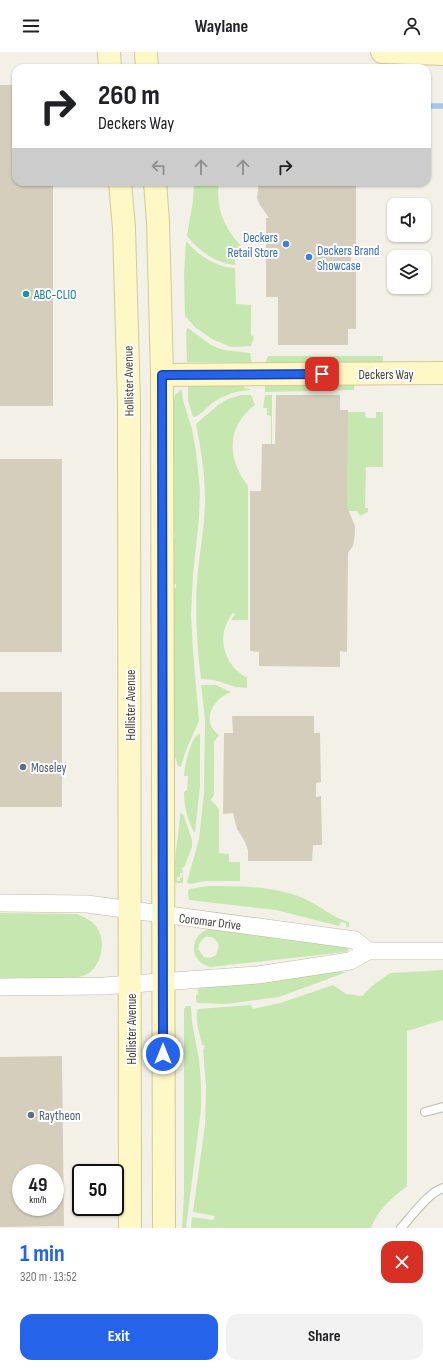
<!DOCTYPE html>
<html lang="en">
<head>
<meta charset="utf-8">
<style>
	body { margin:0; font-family:"Sofia Sans Condensed",sans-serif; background:#f2f2f2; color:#202124; height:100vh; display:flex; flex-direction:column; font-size:15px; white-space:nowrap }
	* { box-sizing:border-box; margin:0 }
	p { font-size:13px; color:#757577 }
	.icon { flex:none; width:22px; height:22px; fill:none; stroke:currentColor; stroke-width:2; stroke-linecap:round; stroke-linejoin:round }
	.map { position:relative; height:1176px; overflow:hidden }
	.panel { display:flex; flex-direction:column; background:#fff; flex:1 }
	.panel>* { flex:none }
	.hud { position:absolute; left:12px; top:12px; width:419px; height:122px; border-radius:12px; box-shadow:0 1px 3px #0004; background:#fff; color:#202124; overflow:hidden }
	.buttons { position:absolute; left:387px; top:146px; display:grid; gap:8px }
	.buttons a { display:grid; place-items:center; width:44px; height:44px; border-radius:8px; background:#fff; box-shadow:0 1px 3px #0004; font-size:20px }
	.speed { position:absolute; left:12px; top:1112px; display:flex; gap:8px; font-size:20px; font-weight:700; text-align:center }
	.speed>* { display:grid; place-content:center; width:52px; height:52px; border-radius:50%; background:#fff; box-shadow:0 1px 3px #0004; line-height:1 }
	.speed small { font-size:10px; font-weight:400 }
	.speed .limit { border:2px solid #111; border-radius:6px; background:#fff; color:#111 }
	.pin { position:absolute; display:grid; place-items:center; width:34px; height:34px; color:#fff; margin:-17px; border-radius:8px; box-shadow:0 2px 6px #0006 }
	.me { position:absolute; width:44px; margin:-22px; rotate:0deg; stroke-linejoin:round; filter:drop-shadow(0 0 3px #0008) }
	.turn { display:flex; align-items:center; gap:14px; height:84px; padding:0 20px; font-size:18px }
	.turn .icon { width:52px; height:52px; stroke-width:2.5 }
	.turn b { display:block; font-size:28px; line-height:34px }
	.lanes { display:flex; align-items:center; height:38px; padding:0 20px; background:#0003; justify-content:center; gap:20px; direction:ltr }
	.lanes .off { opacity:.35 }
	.round { display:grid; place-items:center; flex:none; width:42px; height:42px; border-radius:12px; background:#f2f2f2 }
	.overview { display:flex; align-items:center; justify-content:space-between; height:68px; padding:0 20px }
	h1 { font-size:24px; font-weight:700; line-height:30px; color:#2563eb }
	.cta { display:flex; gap:8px; margin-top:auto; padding:8px 20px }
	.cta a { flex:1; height:46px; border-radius:12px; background:#2563eb; color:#fff; font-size:16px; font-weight:700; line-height:46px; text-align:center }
	.cta a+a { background:#f2f2f2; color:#202124 }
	header { display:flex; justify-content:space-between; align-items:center; height:52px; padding:0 20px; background:#fff; font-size:18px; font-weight:700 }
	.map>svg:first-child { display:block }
</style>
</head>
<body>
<header><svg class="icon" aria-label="menu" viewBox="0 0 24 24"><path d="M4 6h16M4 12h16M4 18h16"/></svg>Waylane<svg class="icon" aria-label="person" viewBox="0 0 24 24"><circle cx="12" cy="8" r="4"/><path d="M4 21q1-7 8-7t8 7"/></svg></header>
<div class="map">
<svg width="443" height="1176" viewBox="0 0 443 1176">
	<rect width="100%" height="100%" fill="#f3f1e7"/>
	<path fill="#c7e7b0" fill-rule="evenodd" d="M 194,130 L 219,130 C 215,157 225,178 244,197 L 246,197 L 242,203 L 235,205 L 235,213 C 215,211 199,199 187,184 L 193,149 Z
		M 186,189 C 199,204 216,215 235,216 L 236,252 L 251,253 L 251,283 L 254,285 L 251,294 L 231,295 L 212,287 L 196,276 L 185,264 L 184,224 Z
		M 188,276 L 211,293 L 224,298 L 250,301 L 252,311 L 187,310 L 186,279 Z
		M 268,304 L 383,304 L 383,311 L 265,312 Z
		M 191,333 L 244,334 L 244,336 L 250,337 L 250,338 C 235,339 220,344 209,354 C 204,358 200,364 193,365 L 188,349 L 188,334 Z
		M 265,333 L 354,333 L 354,338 L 265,340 Z
		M 182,337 L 183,348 L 192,377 L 196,399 L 200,438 L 199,466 L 193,523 L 191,562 L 193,599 L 199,669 L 187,696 L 181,714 L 180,715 L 178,714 L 174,702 L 173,536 L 176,536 L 176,532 L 173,532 L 173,487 L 175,486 L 175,481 L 173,480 L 173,352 L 175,343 Z
		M 241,343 L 251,343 L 255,353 C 226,374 227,407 248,434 L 248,568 L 231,568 L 235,562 L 233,561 C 215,584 223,612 247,626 L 247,636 L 236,635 L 214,628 L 201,627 C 197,595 195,562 197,530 C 199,502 205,475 205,448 C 205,422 201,397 196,372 L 218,353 L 228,347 Z
		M 265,343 L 272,343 L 272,396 L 271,396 L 271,364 L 267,363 L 267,356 L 263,356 Z
		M 347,360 L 365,360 L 366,366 L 376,366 L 376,360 L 383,360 L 383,415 L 366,415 L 365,456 L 368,456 L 368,460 L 360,464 L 357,459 L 346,459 Z
		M 201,633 L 216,633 L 231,640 C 213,647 200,669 219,683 L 214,690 L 214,743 L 211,748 L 219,757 L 219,801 L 229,802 L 229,810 L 240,810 L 240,829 L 206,829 L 189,832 L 187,830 L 199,787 L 204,741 L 205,667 Z
		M 198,682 L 200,682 L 200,735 L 195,780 L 194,780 C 187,766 184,755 184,740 L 187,738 L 188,724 L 184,724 C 185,711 189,691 198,682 Z
		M 180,761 L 183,762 L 184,764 L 192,788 L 192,795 L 184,816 L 182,815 L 183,821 L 180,821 L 180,825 L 177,825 L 177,829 L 180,829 L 180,826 L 182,826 L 182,823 L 183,823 L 183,831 L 175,831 C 173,806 179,785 180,761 Z
		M 208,834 C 239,834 274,834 303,846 C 319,853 333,866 349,870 L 349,875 L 346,875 L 346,871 L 341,870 L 339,874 L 276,858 L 189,848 L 188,840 L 189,837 Z
		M 0,861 L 77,862 C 84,865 91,868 96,874 C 106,887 103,911 89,921 C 84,924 79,925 74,926 L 0,926 Z
		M 210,876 L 347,893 L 349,896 L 348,899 L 346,900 L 210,915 C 188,908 189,884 210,876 ZM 205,885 C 212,884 217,887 219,894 L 216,903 L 210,906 L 204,905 L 198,897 L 200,890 Z
		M 338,917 L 338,920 L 347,920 L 279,945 L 227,952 L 198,951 L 196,950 L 196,943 L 198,943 L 198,937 L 203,934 Z
		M 443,918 L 443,968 L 407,979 L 407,1134 C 392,1146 378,1157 371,1176 L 191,1176 L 192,1165 L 213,1168 L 215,1164 L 193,1160 L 205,1073 L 206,1035 L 203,998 L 205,994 L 202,993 C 200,982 194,966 198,957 L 251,953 L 253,957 L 280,951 L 333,933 L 346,942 L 362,944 L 372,934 L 390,921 Z
		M 186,954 L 191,954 L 192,970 L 199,1007 L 201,1031 L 201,1057 L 186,1176 L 182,1176 L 184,1143 L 184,957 Z"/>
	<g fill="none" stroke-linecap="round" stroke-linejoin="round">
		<path stroke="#a4c7ef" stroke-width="5.5" d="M 427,54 L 443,54"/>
	</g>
	<path fill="#d5cebc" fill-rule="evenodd" d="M 0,33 L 16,33 L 16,130 L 53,130 L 53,354 L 0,354 Z
		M 259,130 L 348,130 L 348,133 L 356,133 L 356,198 L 351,198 L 351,212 L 356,212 L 356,277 L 348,277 L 348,293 L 278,293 L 278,245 L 266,245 L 266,166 L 269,166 L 260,153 L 257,146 Z
		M 276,343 L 340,343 L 340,358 L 348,358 L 347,455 L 355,474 L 355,482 L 353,494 L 348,501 L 347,600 L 340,599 L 340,615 L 259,614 L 259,600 L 250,599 L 250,439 L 261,439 L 262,392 L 275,392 Z
		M 0,407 L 62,407 L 62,600 L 0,600 Z
		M 0,640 L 62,640 L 62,755 L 0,755 Z
		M 232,664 L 314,664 L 314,681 L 320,681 L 321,730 L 316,731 L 316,745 L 321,744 L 322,793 L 313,793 L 312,809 L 248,809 L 248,798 L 244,788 L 237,777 L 233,761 L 223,762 L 224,681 L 233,681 Z
		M 62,1004 L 64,1174 L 0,1175 L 0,1005 ZM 21,1121 L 55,1121 L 55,1155 L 21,1155 Z"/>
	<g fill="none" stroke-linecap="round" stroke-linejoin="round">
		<defs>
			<path id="lane" d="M 425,1060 L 443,1055
				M 401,1176 C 412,1164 429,1140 443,1136"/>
			<path id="street" d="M 0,851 L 87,852 L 355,888 L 368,899
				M 0,935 L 104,934 L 258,923 L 350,909 L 368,899 L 443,899"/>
			<path id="secondary" d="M 109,0 L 110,16
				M 146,0 L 147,16
				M 382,0 L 443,2
				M 120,130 L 124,176 L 129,350 L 130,1176
				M 155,130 L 158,170 L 162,323 L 164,1176
				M 162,323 L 443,321"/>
		</defs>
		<use href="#lane" stroke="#bebaa9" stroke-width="10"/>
		<use href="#street" stroke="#bebaa9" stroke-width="18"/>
		<use href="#secondary" stroke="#d2ca97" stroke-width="24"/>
		<use href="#lane" stroke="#fff" stroke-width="8"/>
		<use href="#street" stroke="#fff" stroke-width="17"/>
		<use href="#secondary" stroke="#fef7c6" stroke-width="22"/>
	</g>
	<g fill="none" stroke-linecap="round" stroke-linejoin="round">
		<defs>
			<path id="route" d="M 163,1002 L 162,323 L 322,322"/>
		</defs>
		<use href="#route" stroke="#184099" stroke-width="10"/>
		<use href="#route" stroke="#2563eb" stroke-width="7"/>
	</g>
	<g fill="#3f7fe0" stroke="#fff" stroke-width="1.5">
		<circle cx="286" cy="192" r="4"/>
		<circle cx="309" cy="205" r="4"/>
	</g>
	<circle fill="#0f9aa8" stroke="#fff" stroke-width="1.5" cx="26" cy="242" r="4"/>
	<g fill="#5c6f8a" stroke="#fff" stroke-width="1.5">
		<circle cx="23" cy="715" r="4"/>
		<circle cx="31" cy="1063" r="4"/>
	</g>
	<g text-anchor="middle" stroke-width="4" stroke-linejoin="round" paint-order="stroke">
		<g font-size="13" fill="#366cbe" stroke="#fff" text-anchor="end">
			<text x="278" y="190">Deckers<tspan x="278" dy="15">Retail Store</tspan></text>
			<text x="317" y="203" text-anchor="start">Deckers Brand<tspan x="317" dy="15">Showcase</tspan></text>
		</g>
		<g font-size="13" fill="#0d838f" stroke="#fff" text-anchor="start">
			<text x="34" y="247">ABC-CLIO</text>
		</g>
		<g font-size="13" fill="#464236" stroke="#fff">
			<text x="386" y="327">Deckers Way</text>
			<text transform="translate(128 329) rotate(-91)" y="5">Hollister Avenue</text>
			<text transform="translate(130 653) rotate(-90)" y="5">Hollister Avenue</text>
			<text transform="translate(210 869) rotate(7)" y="5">Coromar Drive</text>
			<text transform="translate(131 977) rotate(-90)" y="5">Hollister Avenue</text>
		</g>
		<g font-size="13" fill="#4e5e75" stroke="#fff" text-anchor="start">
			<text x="31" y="720">Moseley</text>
			<text x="39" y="1068">Raytheon</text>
		</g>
	</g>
</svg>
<div class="buttons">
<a><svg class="icon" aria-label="sound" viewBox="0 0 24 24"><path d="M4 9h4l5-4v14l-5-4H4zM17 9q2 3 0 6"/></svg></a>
<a><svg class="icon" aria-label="layers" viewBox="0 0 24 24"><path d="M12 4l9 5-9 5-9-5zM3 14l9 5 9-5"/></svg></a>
</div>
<div class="speed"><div>49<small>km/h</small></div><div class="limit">50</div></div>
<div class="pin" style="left:322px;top:322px;background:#d93025"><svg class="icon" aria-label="arrive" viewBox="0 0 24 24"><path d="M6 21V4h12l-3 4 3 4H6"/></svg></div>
<svg class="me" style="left:163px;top:1002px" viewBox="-20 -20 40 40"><circle r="17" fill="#2563eb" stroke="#fff" stroke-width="3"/><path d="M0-11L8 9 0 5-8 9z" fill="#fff"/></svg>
<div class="hud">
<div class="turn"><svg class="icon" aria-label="right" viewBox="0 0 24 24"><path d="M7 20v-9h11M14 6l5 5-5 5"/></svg><div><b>260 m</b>Deckers Way</div></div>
<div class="lanes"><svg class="icon off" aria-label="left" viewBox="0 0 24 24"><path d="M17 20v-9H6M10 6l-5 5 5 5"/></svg><svg class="icon off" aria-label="ahead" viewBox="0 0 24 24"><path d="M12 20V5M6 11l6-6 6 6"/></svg><svg class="icon off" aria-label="ahead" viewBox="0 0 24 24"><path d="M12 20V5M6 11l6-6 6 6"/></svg><svg class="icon" aria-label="right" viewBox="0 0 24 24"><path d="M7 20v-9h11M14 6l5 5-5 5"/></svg></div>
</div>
</div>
<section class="panel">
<div class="overview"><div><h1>1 min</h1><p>320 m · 13:52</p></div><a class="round" style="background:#d93025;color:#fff"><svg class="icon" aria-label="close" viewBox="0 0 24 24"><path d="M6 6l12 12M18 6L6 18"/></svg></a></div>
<div class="cta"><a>Exit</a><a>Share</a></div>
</section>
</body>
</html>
